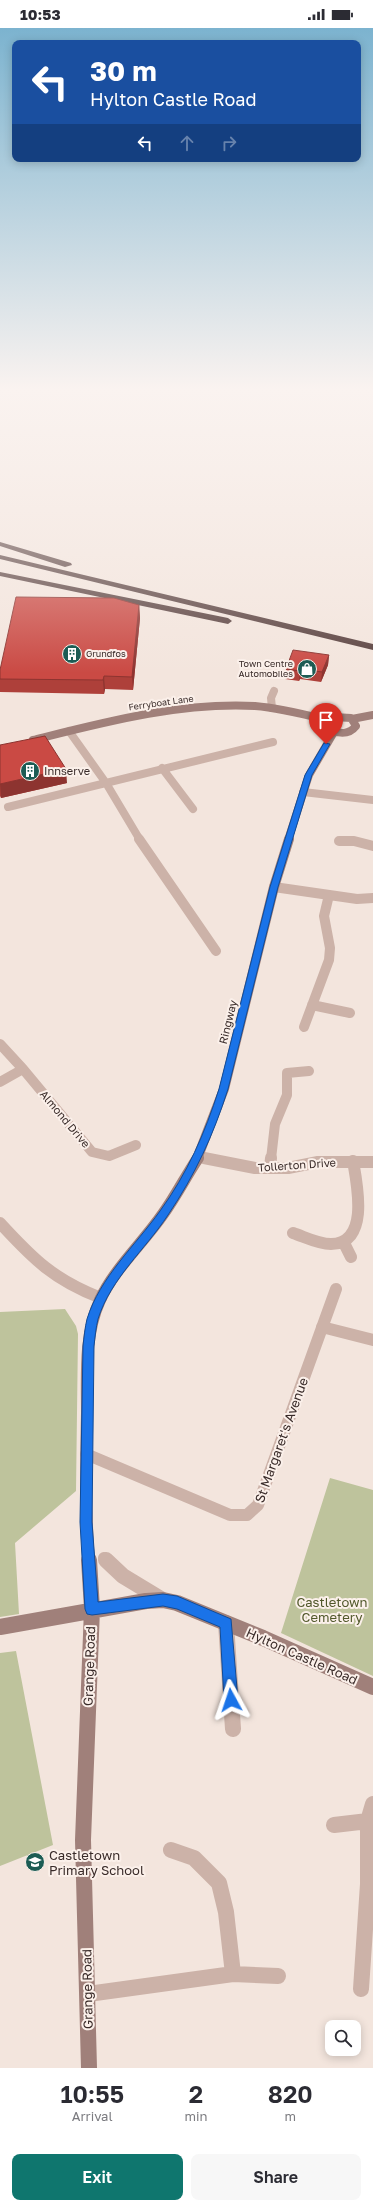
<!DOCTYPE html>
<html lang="en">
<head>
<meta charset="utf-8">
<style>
	body { margin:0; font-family:"Golos Text",sans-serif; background:#f7f7f7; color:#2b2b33; height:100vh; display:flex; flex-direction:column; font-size:15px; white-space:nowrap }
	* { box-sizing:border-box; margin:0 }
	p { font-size:13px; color:#7c7c81 }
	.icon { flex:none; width:22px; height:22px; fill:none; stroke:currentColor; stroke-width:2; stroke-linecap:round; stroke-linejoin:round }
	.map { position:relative; height:2040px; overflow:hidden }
	.sheet { display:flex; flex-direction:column; background:#fff; flex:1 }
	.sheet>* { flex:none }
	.banner { position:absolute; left:12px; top:12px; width:349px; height:122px; border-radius:8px; box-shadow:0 2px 10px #0003; background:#1a4fa0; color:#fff; overflow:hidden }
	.controls { position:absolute; left:325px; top:1992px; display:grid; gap:8px }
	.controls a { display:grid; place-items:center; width:36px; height:36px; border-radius:8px; background:#fff; box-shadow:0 2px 10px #0003; font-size:20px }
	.pin { position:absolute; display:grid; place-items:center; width:34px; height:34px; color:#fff; margin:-41px -17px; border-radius:50% 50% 50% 0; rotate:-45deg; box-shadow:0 0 4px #0007 }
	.pin .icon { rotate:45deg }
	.me { position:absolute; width:44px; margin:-22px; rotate:355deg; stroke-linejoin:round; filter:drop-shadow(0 0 3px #0008) }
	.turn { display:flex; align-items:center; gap:14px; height:84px; padding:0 12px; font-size:18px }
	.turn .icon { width:52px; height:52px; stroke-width:2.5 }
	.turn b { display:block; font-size:28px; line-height:34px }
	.lanes { display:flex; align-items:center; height:38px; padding:0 12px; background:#0003; justify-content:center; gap:20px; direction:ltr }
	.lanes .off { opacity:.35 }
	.eta { display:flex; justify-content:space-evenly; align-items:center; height:68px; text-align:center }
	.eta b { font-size:24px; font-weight:600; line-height:28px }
	.primary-button { display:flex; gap:8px; margin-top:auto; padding:8px 12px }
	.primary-button a { flex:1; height:46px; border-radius:8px; background:#0f766e; color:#fff; font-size:16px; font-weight:600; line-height:46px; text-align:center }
	.primary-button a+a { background:#f7f7f7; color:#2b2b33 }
	.status { display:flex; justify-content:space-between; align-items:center; height:28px; padding:0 20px; background:#fff; direction:ltr }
	.status svg { height:11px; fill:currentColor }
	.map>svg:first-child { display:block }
</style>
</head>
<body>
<div class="status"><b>10:53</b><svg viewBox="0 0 49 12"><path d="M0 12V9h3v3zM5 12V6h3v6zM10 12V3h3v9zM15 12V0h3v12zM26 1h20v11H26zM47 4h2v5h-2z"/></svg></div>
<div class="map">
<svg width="373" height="2040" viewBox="0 0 373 2040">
	<rect width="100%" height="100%" fill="#f3e5dd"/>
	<path fill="#bec39c" d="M 65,1281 L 76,1298 L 78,1306 L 76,1463 L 15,1515 L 19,1586 L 0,1589 L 0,1284 Z
		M 330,1450 L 373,1462 L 373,1648 L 281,1605 Z
		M 16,1623 L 53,1817 L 0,1838 L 0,1625 Z"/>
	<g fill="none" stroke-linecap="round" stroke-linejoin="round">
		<path stroke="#ccb2a8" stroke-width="8" d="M 272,680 L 271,670 L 274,663
			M 69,703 L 106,755 L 140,812
			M 162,740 L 193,781
			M 303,764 L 373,772
			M 8,779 L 273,714"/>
		<path stroke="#ccb2a8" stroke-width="10" d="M 139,811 L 216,923
			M 339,813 L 354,813 L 373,818
			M 274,859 L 357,871 L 373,870
			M 312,977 L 350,985
			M 304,999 L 329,932 L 330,920 L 324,888 L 329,867
			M 0,1016 L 23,1041 L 0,1054
			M 23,1041 L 92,1124 L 109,1128 L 136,1117
			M 199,1128 L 206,1131
			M 271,1131 L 275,1096 L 287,1067 L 287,1045 L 309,1043"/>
		<path stroke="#ccb2a8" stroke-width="12" d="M 204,1130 L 255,1140 L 288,1140 L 318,1134 L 373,1134
			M 270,1140 L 271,1130
			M 0,1195 C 33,1231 54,1252 101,1270
			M 293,1205 C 305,1209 318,1216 331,1216 C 370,1216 357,1156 353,1133
			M 344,1215 L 351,1229
			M 322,1299 L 373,1312
			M 86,1426 L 230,1487 L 247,1487 L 258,1477 L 336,1261
			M 104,1530 L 107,1533"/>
		<path stroke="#ccb2a8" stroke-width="16" d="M 106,1532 L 123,1548 L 161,1571
			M 226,1595 L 233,1701
			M 334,1797 L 368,1793
			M 171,1822 L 194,1830 L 219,1855 L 226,1884 L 233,1946
			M 361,1961 L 368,1856 L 368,1793 L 373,1776
			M 88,1966 L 233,1946 L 278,1948"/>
		<path stroke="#a0807a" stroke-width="8" d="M 334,689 L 351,690 L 356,698 C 349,707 340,706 330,702 L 325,695 Z
			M 352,691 L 373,687
			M 33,712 C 105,694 180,674 255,678 C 280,680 303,686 327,692
			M 288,812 L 309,747 L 334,704"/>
		<path stroke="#a0807a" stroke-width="10" d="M 197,1131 L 224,1061 L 274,859 L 289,811"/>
		<path stroke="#a0807a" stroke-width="12" d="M 89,1533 C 85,1483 86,1434 87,1385 C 87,1347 84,1307 100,1272 C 115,1240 143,1215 163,1186 C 176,1168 186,1148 198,1130"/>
		<path stroke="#a0807a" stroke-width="16" d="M 89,1532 L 92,1581 L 83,1812 L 89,2040
			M 0,1599 L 146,1573 L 163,1572 L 177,1575 L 263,1610 L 373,1659"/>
		<path fill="#5a4240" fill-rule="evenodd" d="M 0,514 L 71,535 L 72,537 L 65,539 L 0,518 Z
			M 0,527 L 373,616 L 373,622 L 0,531 Z
			M 0,544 L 228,590 L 232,593 L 228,596 L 0,548 Z"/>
	</g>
	<path fill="#ae403a" d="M 139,577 L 140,590 L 133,662 L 105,661 L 104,666 L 0,664 L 0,642 Z
		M 329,627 L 328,637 L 321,654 L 300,651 L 299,653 L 285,651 L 286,641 Z
		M 0,717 L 67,755 L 1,770 L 0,768 Z"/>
	<path fill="#8d3430" d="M 139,577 L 140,590 L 133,662 L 132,649 Z
		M 329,627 L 328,637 L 321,654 L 322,644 Z
		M 301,641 L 300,651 L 299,653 L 300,643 Z
		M 104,648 L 105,661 L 104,666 L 103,652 Z
		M 66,741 L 67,755 L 1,770 L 0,756 Z"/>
	<path fill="#ca4a44" stroke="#8d3430" d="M 16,569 L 114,570 L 139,577 L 132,649 L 104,648 L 103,652 L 0,651 L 0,642 Z
		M 293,622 L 329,627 L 322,644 L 301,641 L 300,643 L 286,641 Z
		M 45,708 L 66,741 L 0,756 L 0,717 Z"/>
	<linearGradient id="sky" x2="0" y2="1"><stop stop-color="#7cb3cf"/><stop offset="0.56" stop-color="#faf3f0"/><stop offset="1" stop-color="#faf3f0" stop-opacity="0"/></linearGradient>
	<rect width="373" height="645" fill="url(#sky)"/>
	<path fill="#1a73e8" stroke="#114b97" d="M 324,715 L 330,716 L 312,747 L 278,859 L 228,1061 C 213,1108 195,1147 168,1187 C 145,1222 111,1250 98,1291 C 96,1299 95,1309 94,1318 L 92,1494 L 98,1574 L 163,1566 L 177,1568 L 231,1591 L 238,1672 L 236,1676 L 231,1678 L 226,1676 L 224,1672 L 220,1599 L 177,1581 L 163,1578 L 92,1587 L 87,1586 L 85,1581 L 80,1494 L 83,1318 C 84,1309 85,1299 87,1291 C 100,1249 135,1218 160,1183 C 187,1146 205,1105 219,1061 L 270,859 L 305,747 Z"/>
	<defs>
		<symbol id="building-disc" viewBox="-11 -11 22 22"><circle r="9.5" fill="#1c5c54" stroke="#fbf0ea"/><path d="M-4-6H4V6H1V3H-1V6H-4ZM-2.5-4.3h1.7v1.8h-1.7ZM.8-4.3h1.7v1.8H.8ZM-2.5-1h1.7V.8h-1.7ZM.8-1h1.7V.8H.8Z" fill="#fff"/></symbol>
		<symbol id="shop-disc" viewBox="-11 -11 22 22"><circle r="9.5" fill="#1c5c54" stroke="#fbf0ea"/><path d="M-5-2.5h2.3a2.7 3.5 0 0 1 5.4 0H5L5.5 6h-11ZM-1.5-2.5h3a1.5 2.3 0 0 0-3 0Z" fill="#fff"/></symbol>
		<symbol id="school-disc" viewBox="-11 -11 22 22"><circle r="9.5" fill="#1c5c54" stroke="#fbf0ea"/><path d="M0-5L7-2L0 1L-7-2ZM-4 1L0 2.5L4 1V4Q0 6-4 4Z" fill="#fff"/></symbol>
	</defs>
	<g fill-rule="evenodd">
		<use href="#building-disc" x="61" y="615" width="22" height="22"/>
		<use href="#shop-disc" x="296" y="630" width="22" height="22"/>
		<use href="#building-disc" x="19" y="732" width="22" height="22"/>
		<use href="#school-disc" x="24" y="1823" width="22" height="22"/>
	</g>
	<g text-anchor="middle" stroke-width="4" stroke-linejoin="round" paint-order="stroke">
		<g font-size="9" fill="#392b29" stroke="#fbf0ea" text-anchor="start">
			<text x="86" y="629">Grundfos</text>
			<text x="293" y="639" text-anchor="end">Town Centre<tspan x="293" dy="10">Automobiles</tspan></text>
		</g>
		<g font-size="9" fill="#392b29" stroke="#fbf0ea">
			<text transform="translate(161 675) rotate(-8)" y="3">Ferryboat Lane</text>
		</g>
		<g font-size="11" fill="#392b29" stroke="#fbf0ea" text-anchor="start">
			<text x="44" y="747">Innserve</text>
		</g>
		<g font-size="11" fill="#392b29" stroke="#fbf0ea">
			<text transform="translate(228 994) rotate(-76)" y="4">Ringway</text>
			<text transform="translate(65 1091) rotate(50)" y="4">Almond Drive</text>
			<text transform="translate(297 1137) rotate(-4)" y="4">Tollerton Drive</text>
		</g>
		<g font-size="13" fill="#392b29" stroke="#fbf0ea">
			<text transform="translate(281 1412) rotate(-70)" y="5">St Margaret's Avenue</text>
			<text transform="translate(302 1628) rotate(24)" y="5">Hylton Castle Road</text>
			<text transform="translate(89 1638) rotate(-88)" y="5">Grange Road</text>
			<text transform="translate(87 1961) rotate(-91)" y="5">Grange Road</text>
		</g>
		<g font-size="13" fill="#51582b" stroke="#fbf0ea">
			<text x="332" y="1579">Castletown<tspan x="332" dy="15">Cemetery</tspan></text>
		</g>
		<g font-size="13" fill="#392b29" stroke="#fbf0ea" text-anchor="start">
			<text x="49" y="1832">Castletown<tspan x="49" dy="15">Primary School</tspan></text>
		</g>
	</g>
</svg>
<div class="controls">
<a><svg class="icon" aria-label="search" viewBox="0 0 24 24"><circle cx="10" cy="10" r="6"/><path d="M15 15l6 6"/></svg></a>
</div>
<div class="pin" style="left:326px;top:716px;background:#d93025"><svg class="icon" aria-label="arrive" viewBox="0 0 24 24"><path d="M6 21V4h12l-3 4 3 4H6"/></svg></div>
<svg class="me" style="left:231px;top:1672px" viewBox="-20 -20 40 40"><path d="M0-17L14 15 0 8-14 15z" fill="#1a73e8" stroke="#fff" stroke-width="4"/></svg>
<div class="banner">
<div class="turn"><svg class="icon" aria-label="left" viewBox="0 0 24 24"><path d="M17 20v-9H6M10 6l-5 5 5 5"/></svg><div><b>30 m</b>Hylton Castle Road</div></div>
<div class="lanes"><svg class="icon" aria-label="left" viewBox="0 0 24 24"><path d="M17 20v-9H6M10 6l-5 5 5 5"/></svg><svg class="icon off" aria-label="ahead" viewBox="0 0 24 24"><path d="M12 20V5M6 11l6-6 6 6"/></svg><svg class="icon off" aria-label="right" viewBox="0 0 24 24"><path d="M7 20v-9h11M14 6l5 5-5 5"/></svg></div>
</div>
</div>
<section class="sheet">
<div class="eta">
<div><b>10:55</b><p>Arrival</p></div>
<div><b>2</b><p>min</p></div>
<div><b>820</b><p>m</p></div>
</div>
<div class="primary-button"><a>Exit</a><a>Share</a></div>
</section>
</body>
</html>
